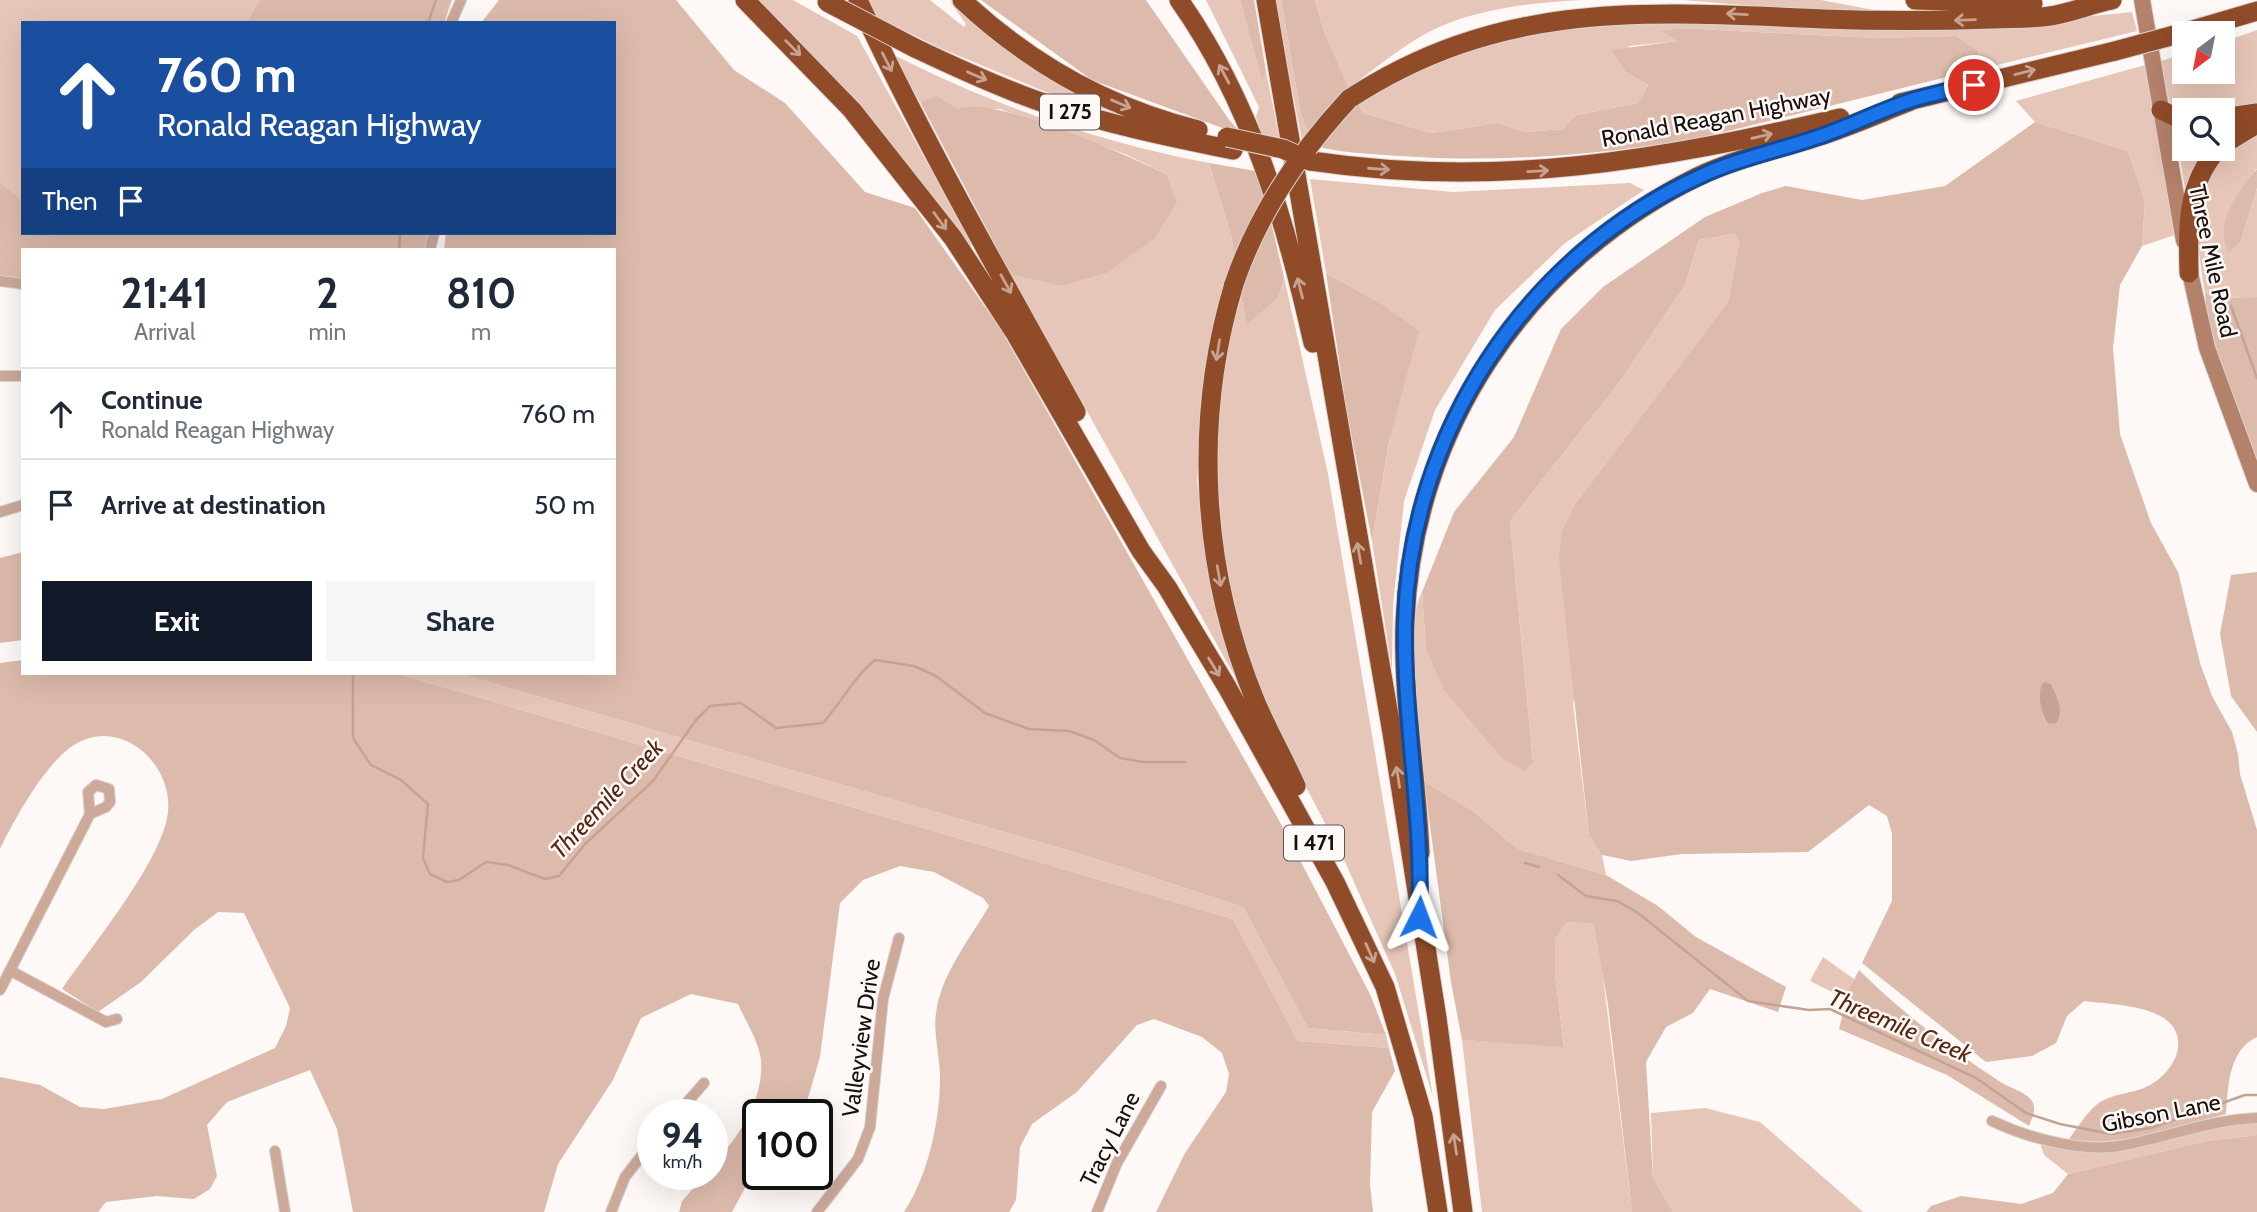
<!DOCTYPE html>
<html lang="en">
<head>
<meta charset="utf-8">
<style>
	body { margin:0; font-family:Cabin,sans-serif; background:#f6f6f7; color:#1f2937; height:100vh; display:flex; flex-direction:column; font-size:26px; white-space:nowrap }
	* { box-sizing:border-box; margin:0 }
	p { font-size:23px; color:#747a83 }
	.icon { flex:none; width:38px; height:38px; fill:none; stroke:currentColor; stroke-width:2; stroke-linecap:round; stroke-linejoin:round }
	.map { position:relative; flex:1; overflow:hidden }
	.side { position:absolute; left:21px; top:248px; width:595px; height:427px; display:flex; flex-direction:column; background:#fff; border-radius:0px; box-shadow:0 7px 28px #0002 }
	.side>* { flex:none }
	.guide { position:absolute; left:21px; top:21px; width:595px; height:214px; border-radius:0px; box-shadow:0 7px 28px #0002; background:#1a4fa0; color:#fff; overflow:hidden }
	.needle { width:46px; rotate:212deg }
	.controls { position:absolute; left:2172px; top:21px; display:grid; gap:14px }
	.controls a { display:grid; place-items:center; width:63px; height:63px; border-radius:0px; background:#fff; box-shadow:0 7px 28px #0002; font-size:35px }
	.speed { position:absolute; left:637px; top:1099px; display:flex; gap:14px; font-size:35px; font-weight:700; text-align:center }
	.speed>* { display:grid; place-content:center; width:91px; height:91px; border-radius:50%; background:#fff; box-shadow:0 7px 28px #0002; line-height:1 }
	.speed small { font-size:18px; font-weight:400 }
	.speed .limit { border:4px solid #111; border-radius:10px; background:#fff; color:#111 }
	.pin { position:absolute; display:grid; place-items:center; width:60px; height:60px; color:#fff; margin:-30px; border:4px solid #fff; border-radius:50%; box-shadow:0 2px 7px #0007 }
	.me { position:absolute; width:77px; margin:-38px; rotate:3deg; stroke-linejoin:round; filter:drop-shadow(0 0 5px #0008) }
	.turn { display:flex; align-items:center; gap:24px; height:147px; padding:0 21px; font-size:32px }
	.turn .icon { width:91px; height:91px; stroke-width:2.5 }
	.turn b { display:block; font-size:49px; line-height:60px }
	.then { display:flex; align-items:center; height:66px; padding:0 21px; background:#0003; gap:14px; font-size:26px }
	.eta { display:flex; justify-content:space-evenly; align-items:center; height:119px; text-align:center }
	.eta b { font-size:42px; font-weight:700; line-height:49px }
	.cta { display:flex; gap:14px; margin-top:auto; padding:14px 21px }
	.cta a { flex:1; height:80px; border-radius:0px; background:#111827; color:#fff; font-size:28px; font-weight:700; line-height:80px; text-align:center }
	.cta a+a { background:#f6f6f7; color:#1f2937 }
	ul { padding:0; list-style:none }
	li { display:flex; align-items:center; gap:21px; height:91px; padding:0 21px; border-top:2px solid #e0e1e3 }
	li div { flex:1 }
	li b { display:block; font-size:26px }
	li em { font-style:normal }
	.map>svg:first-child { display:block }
</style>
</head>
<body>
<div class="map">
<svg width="2257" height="1212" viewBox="0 0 2257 1212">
	<rect width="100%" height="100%" fill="#fef9f7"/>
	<path fill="#e6c6b8" d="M 0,0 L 259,0 L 246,23 L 23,23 L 23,201 L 0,182 Z
		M 756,0 L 793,0 L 857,36 L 972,244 L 967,249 C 902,161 837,73 756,0 Z
		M 866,0 L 930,0 L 964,27 L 966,24 L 949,0 C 1004,53 1058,82 1126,116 L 1046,92 L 940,48 L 875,16 Z
		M 1206,0 L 1240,0 L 1262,79 L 1266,71 L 1280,142 L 1263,139 L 1256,117 L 1259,107 Z
		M 1275,0 L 1281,0 L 1301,115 L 1309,134 L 1302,141 Z
		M 1315,0 L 1583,0 C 1539,2 1496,7 1454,21 C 1416,34 1381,64 1349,88 L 1324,31 Z
		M 1683,0 L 1821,0 L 1895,14 L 1814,11 Z
		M 2132,12 L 2137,31 L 1947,77 L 1980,52 L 1957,36 L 1876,38 L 1679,28 L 1680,41 L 1629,46 L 1626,72 L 1648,85 L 1638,103 L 1576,115 L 1563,129 L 1525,132 L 1498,123 L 1431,133 L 1363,113 L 1356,100 L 1402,67 L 1549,15 L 2034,22 Z
		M 2257,30 L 2257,107 L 2184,110 L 2184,114 L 2170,106 L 2161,61 L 2184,54 L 2184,72 L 2222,72 L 2223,42 Z
		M 892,54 C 989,104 1102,143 1209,163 L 1231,236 L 1235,259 L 1214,321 L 1203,403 L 1197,479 L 1205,546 L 1243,691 L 1011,275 L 1061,286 L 1166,174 L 1125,154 L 1000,109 L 958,109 L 937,95 L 920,102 Z
		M 2145,65 L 2175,235 L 2142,246 L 2145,201 L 2128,151 L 2035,122 L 2016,101 Z
		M 2175,126 L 2184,127 L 2184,149 L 2210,149 L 2186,196 Z
		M 2257,131 L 2257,169 L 2255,170 L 2241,241 L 2257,188 L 2257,297 L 2220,298 L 2205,293 C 2197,249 2188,180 2229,149 C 2237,142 2248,137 2257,131 Z
		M 1310,179 L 1453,192 L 1630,183 L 1644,190 L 1565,243 L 1495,310 L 1435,410 L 1404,501 L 1393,605 L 1392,670 L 1372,541 L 1390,438 L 1377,301 L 1326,273 Z
		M 1735,234 L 1739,242 L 1728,302 L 1687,358 L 1573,704 L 1589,836 L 1602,855 L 1606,875 L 1518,849 L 1473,811 L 1424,781 C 1419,734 1401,632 1422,592 L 1426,649 L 1533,761 L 1510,521 L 1621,380 L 1685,285 L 1699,240 Z
		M 1284,277 L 1328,474 L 1433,1097 L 1395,974 L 1345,862 L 1262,702 L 1233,616 L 1214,514 L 1213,429 L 1239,286 L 1247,323 L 1279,297 Z
		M 399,674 L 461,674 L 1087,856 L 1243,907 L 1308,1028 L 1386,1035 L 1389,1048 L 1298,1041 L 1233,919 Z
		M 1567,922 L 1594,924 L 1598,936 L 1632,1212 L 1482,1212 L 1462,1040 L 1564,1046 L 1555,974 L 1555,939 Z
		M 1823,957 L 1854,979 L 1846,999 L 1810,981 Z
		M 1705,1108 L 1760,1122 L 1863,1212 L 1673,1212 L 1653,1178 L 1651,1113 Z
		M 2257,1122 L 2257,1135 L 2206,1141 L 2068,1174 L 2044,1155 L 2039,1140 L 2088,1150 L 2190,1130 Z"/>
	<path fill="#ddbbac" d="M 259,0 L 452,0 L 444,23 L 246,23 Z
		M 499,0 L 676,0 L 734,70 L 785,103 L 865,192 L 915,208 L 1000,328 L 1281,824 L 1370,994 L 1386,1035 L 1308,1028 L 1243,907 L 1087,856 L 461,674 L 614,674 L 614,250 L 444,250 L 446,233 L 614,233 L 614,23 L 481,23 Z
		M 981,0 L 1146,0 L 1230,121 L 1244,136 L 1092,80 Z
		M 1240,0 L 1254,0 L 1266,71 L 1262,80 Z
		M 1281,0 L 1315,0 L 1324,31 L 1349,88 L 1309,134 L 1301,115 Z
		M 1679,28 L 1876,38 L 1957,36 L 1980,52 L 1947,77 L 1700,138 C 1600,155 1501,163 1400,156 C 1371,154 1343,153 1314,146 L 1356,100 L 1363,113 L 1431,133 L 1498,123 L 1525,132 L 1563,129 L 1576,115 L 1638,103 L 1648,85 L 1626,72 L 1611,50 L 1678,41 L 1661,31 Z
		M 937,95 L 958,109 C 993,94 1128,156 1166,174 L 1177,202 L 1155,238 L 1106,273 L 1061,286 L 1011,275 L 920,102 Z
		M 2035,122 L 2128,151 L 2145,201 L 2142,246 L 2120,285 L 2113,348 L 2120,434 L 2151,523 L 2178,572 L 2200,663 L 2212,696 L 2232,732 L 2238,754 L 2240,774 L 2257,830 L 2257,1037 C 2228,1050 2228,1088 2226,1114 C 2175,1127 2121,1148 2068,1140 C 2077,1129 2085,1115 2095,1106 C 2111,1092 2133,1095 2150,1085 C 2163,1078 2176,1063 2178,1048 C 2183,1004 2113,1005 2084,1001 L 2067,1016 L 2056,1043 L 2032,1056 L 1986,1062 L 1862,963 L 1892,901 L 1892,834 L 1887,816 L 1869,805 L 1808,852 L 1682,854 L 1631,861 L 1602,855 L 1589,836 L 1559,559 L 1562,531 L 1575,505 L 1728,302 L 1739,242 L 1735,234 L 1699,240 L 1685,285 L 1621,380 L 1510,521 L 1533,762 L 1524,771 L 1502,758 L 1444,690 L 1426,649 L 1422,592 L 1454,512 L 1514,437 L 1561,329 L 1603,287 L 1705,217 L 1762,193 L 1786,186 L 1862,200 L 1945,186 Z
		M 1209,163 L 1256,171 L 1264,195 L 1235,259 L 1231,236 Z
		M 2257,169 L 2257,188 L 2241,241 L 2229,252 C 2212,225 2240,189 2257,169 Z
		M 0,182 L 23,201 L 23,233 L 431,233 L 424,250 L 23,250 L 23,282 L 0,279 Z
		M 1269,214 L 1284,277 L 1279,297 L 1247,324 L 1239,286 Z
		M 1326,273 L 1377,301 L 1419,331 L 1390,437 L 1372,541 L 1346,407 Z
		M 2205,293 L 2220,298 L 2257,297 L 2257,461 C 2237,408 2208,350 2205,293 Z
		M 23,552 L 23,640 L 0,643 L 0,558 Z
		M 2257,572 L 2257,732 L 2231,696 L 2220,634 L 2231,575 Z
		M 23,660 L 23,674 L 399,674 L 1233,919 L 1298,1041 L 1389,1048 L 1395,1071 L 1372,1112 L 1370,1184 L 1373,1212 L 1156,1212 L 1185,1153 L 1226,1092 L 1229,1074 L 1222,1053 L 1202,1037 L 1154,1019 L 1137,1025 L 1077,1092 L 1032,1124 L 1020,1147 L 1016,1200 L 1009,1212 L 904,1212 C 928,1175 940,1121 940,1077 C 940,1056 933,1033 936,1013 C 941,974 970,939 989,906 L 983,898 L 934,872 L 900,866 L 863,880 L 840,903 L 820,1057 L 803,1115 L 758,1115 L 759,1174 L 746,1186 L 732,1212 L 679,1212 L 682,1201 L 706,1174 L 712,1174 L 712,1167 C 738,1136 764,1102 761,1060 C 759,1042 745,1020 738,1004 L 691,994 L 641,1018 L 613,1080 L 558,1164 L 544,1212 L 353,1212 L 337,1129 L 310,1070 L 227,1102 L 207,1125 L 217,1176 L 210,1189 L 194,1199 L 157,1196 L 106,1202 L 98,1212 L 0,1212 L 0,1077 L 40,1085 L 80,1107 L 104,1109 L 162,1099 L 275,1048 L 286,1026 L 290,1008 L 244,913 L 218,912 L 194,930 L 141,982 L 98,1012 L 62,989 C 91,947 163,860 168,812 C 173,762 119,716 74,745 C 46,762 14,820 0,849 L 0,663 Z
		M 1424,781 L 1473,811 L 1518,849 L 1606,875 L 1658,906 L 1696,937 L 1786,987 L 1778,1012 L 1710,989 L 1693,1013 L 1666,1027 L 1646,1062 L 1653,1178 L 1673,1212 L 1632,1212 L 1608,1005 L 1594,924 L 1567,922 L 1555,939 L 1555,974 L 1564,1047 L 1462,1040 L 1451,982 Z
		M 1859,970 C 1900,1011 1950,1049 1999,1081 C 2009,1088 2025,1091 2032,1101 C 2037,1109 2032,1118 2029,1126 L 1947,1075 L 1839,1029 L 1848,991 Z
		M 2257,1135 L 2257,1212 L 1926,1212 L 1931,1206 L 1961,1196 L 2021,1204 L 2053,1193 L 2068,1174 L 2206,1141 Z"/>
	<path fill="#c4a394" d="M 2044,682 L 2051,684 C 2056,696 2066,713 2055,724 L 2048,723 C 2041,712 2036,692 2044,682 Z"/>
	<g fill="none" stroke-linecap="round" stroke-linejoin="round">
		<path stroke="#c4a394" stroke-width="2.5" d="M 428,23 L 436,0
			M 399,250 L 400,233
			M 2231,306 L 2257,378
			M 353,674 L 353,738 L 371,765 L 401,780 L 428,804 L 423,858 L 430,874 L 447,882 L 459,880 L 486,862 L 508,865 L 545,879 L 559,876 L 585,844 L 653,781 L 696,720 L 710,706 L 741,703 L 776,728 L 823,723 C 841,703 854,677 875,660 L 914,666 L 936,676 L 985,713 L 1029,729 L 1069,731 L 1094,740 L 1120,758 L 1143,762 L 1185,762
			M 1525,863 L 1539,867
			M 1558,875 L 1586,896 L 1617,901 L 1638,913 L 1748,1001 L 1809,1010 L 1830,1009 L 1976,1078 L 2026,1113 L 2060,1124 L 2111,1134 L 2151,1128 L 2245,1095 L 2257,1095"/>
		<defs>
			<path id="street" d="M 451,23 L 461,0
				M 430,250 L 434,233
				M 0,281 L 23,284
				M 0,376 L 23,376
				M 0,512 L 23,505
				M 11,971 L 106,1022 L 117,1019
				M 0,990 L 90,814 L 106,807 L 110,802 L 109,789 L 96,785 L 88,792 L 90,814
				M 676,1115 L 704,1083
				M 1992,1121 C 2028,1138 2080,1152 2119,1146 C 2167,1138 2207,1120 2257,1118
				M 275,1151 L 285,1212
				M 611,1212 L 625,1177 L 653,1141
				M 817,1212 L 858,1159 L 870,1127 L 883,999 L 899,938
				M 1097,1212 L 1117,1163 L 1161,1086"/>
			<path id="secondary" d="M 2142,0 L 2184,241
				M 2188,264 L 2207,348 L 2257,484"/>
			<path id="highway" d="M 745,0 L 852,110 L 953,238 L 1015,333 L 1141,551 L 1167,587 L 1227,687 L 1335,882 L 1385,987 L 1423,1116 L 1438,1212
				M 858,0 C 923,141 1001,276 1076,412
				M 962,0 C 1029,63 1109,108 1198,130
				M 1179,0 C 1251,102 1286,222 1313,343
				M 1266,0 L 1392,733 L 1437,1018 L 1463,1212
				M 1915,0 L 2033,4
				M 2182,33 L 2257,11
				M 915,48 C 957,68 1000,88 1044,103 C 1106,124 1169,137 1233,150
				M 1349,99 C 1501,0 1642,11 1823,19 C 1879,21 1936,21 1992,19 C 2011,18 2031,19 2050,16 C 2071,13 2091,4 2112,0
				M 1900,103 L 2115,51
				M 2161,110 L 2184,121
				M 2222,118 L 2257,113
				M 2222,145 L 2257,124
				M 1311,161 C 1499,189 1658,160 1840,118
				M 2189,273 C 2188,227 2186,185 2218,149
				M 1234,284 C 1193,420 1201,568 1255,700 C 1267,729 1283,757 1296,786
				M 1420,853 C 1417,776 1402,698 1405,621 C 1413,429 1525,262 1697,177 C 1735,159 1778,149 1817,137 C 1849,127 1880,113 1911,101"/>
		</defs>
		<use href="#street" stroke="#d9d4d1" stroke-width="12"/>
		<use href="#secondary" stroke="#d9d4d1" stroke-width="18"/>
		<use href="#highway" stroke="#d9d4d1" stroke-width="21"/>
		<use href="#street" stroke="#cca999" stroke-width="10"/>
		<use href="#secondary" stroke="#b4816a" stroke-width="16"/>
		<use href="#highway" stroke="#904b29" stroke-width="19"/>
		<defs>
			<path id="highway-bridge" d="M 827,2 L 915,48
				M 2115,51 L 2182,33
				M 1227,137 L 1283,149 L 1310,161
				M 1234,284 C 1258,213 1299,153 1349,99"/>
		</defs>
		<use href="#highway-bridge" stroke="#d9d4d1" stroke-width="21" stroke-linecap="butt"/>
		<use href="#highway-bridge" stroke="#904b29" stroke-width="19"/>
	</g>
	<defs><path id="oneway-shaft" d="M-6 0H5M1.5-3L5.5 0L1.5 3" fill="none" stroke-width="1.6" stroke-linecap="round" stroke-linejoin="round" transform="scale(1.75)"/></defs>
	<g stroke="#c7a290">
		<use href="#oneway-shaft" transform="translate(1737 14) rotate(-177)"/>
		<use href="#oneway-shaft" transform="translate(1965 20) rotate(178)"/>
		<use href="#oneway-shaft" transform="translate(793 48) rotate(45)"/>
		<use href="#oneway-shaft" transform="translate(887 62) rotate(63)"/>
		<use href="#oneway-shaft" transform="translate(2025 72) rotate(-14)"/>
		<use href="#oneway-shaft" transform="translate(1224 74) rotate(-118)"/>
		<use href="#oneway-shaft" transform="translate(977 76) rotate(23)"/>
		<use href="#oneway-shaft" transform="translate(1121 104) rotate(23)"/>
		<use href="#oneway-shaft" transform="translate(1762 136) rotate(-13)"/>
		<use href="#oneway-shaft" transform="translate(1379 169) rotate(4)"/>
		<use href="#oneway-shaft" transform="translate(1538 171) rotate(-3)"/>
		<use href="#oneway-shaft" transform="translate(940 221) rotate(54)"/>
		<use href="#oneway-shaft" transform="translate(1006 284) rotate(61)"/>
		<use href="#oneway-shaft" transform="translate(1300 288) rotate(-104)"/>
		<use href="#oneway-shaft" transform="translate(1218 350) rotate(99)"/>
		<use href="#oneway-shaft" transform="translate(1359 553) rotate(-100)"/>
		<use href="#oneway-shaft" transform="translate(1219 576) rotate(80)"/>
		<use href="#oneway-shaft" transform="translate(1214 667) rotate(59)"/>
		<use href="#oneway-shaft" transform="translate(1398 777) rotate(-99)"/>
		<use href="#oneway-shaft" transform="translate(1370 953) rotate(66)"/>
		<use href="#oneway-shaft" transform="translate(1455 1144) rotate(-99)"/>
	</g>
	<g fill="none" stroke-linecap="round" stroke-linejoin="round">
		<defs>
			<path id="route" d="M 1419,917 C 1424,819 1403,722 1405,623 C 1409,434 1527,254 1701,176 C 1739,158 1781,150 1821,136 C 1852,125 1881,110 1912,100 C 1932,94 1953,90 1974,85"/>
		</defs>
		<use href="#route" stroke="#114b97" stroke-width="18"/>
		<use href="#route" stroke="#1a73e8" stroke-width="12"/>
	</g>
	<g text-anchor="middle" stroke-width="5" stroke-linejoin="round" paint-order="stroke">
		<g fill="#fef9f7" stroke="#5c5552" stroke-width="2">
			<rect x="1040" y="94.5" width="60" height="35" rx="5"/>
			<rect x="1284" y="825.5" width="60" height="35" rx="5"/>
		</g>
		<g font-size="21" font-weight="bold" fill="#160f0c">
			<text x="1070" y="119">I 275</text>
			<text x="1314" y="850">I 471</text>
		</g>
		<g font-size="23" fill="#160f0c" stroke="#fef9f7">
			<text transform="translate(1716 117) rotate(-11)" y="8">Ronald Reagan Highway</text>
			<text transform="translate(2213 261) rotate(78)" y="8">Three Mile Road</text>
			<text transform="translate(861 1038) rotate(-82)" y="8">Valleyview Drive</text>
			<text transform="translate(2161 1113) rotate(-11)" y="8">Gibson Lane</text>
			<text transform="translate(1110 1139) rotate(-63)" y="8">Tracy Lane</text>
		</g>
		<g font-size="24" font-style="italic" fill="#542710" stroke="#fef9f7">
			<text transform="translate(607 799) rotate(-47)" y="8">Threemile Creek</text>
			<text transform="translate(1900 1026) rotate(23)" y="8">Threemile Creek</text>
		</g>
	</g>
</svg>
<div class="controls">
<a><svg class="needle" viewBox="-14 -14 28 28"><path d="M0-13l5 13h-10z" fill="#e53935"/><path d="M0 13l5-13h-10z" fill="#747a83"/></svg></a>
<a><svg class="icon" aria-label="search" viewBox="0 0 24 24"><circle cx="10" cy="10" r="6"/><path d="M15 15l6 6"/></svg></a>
</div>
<div class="speed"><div>94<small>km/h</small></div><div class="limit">100</div></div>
<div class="pin" style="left:1974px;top:85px;background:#d93025"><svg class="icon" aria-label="arrive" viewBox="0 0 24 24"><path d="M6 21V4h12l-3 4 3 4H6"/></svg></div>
<svg class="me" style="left:1419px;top:917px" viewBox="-20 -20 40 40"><path d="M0-17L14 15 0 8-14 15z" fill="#1a73e8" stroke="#fff" stroke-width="4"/></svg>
<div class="guide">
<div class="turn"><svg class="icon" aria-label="ahead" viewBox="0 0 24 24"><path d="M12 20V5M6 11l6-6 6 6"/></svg><div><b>760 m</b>Ronald Reagan Highway</div></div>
<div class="then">Then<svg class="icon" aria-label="arrive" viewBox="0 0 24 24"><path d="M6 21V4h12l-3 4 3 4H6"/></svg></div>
</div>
<section class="side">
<div class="eta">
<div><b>21:41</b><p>Arrival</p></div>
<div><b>2</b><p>min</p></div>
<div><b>810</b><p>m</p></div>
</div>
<ul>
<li><svg class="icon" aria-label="ahead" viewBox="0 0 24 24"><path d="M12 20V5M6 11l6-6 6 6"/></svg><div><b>Continue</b><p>Ronald Reagan Highway</p></div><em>760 m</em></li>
<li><svg class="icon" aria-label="arrive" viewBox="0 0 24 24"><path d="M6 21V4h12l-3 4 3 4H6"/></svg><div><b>Arrive at destination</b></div><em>50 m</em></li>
</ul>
<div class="cta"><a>Exit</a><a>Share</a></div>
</section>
</div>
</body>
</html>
